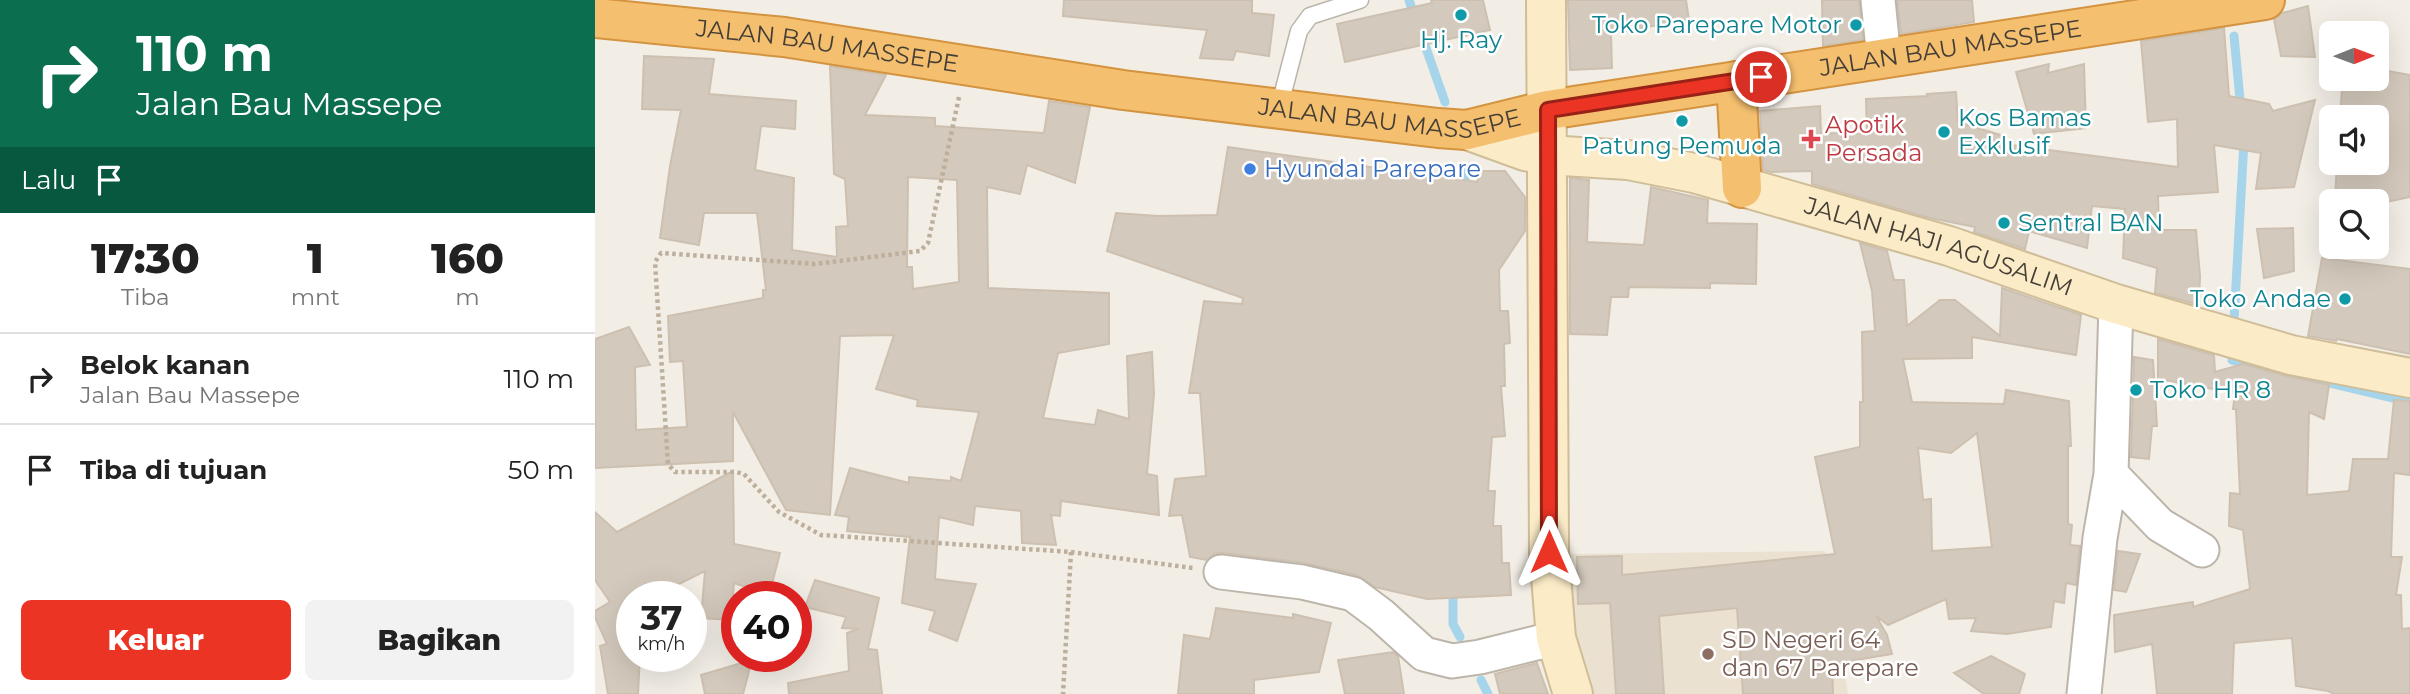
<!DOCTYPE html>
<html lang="id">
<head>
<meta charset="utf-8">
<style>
	body { margin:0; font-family:Montserrat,sans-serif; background:#f2f2f2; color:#222; height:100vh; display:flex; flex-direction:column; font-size:26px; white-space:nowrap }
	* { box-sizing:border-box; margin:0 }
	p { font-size:23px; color:#767676 }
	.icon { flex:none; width:38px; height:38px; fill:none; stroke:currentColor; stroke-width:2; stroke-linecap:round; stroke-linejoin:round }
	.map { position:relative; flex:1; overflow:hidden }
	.side { display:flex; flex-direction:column; background:#fff; width:595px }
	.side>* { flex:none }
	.hud { background:#0b6e4f; color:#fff; overflow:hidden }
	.needle { width:46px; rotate:89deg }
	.tools { position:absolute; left:1724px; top:21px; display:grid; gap:14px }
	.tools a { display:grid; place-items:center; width:70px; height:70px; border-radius:10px; background:#fff; box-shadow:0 7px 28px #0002; font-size:35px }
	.speed { position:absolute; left:21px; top:581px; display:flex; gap:14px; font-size:35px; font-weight:700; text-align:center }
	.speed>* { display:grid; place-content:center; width:91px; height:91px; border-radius:50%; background:#fff; box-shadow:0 7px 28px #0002; line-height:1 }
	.speed small { font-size:18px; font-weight:400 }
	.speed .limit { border:10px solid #d22; background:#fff; color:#111 }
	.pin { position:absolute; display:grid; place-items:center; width:60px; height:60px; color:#fff; margin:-30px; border:4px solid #fff; border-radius:50%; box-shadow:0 2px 7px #0007 }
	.me { position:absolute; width:77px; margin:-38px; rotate:0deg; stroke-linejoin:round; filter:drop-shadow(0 0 5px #0008) }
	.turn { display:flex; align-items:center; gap:24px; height:147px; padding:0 21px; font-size:32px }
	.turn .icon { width:91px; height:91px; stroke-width:2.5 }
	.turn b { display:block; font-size:49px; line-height:60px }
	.then { display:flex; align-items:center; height:66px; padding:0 21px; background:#0003; gap:14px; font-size:26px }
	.eta { display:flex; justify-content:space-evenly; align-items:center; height:119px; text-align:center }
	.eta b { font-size:42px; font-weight:800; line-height:49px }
	.button { display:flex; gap:14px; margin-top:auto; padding:14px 21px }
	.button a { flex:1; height:80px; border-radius:10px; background:#ec3424; color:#fff; font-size:28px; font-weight:800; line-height:80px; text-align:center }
	.button a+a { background:#f2f2f2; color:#222 }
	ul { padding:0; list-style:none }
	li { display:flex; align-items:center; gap:21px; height:91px; padding:0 21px; border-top:2px solid #e0e0e0 }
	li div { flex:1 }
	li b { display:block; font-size:26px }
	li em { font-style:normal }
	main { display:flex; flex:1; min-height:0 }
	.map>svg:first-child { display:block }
</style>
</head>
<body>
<main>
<section class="side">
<div class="hud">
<div class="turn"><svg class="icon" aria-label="right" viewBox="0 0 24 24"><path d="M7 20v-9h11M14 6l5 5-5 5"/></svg><div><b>110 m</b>Jalan Bau Massepe</div></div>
<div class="then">Lalu<svg class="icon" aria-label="arrive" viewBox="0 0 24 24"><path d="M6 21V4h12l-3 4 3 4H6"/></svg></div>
</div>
<div class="eta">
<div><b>17:30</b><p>Tiba</p></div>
<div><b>1</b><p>mnt</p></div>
<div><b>160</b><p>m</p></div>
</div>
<ul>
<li><svg class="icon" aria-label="right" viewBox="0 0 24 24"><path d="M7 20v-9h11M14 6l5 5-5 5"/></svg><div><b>Belok kanan</b><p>Jalan Bau Massepe</p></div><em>110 m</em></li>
<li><svg class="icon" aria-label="arrive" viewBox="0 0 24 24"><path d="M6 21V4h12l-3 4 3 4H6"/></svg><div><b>Tiba di tujuan</b></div><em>50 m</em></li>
</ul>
<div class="button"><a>Keluar</a><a>Bagikan</a></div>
</section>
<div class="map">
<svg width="1815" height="694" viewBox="0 0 1815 694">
	<rect width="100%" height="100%" fill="#f2eee6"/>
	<path fill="#eae1d1" d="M 1230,551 L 1253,694 L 988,694 L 967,554 Z"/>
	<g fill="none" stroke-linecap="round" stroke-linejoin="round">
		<path stroke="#a6d4eb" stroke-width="9" d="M 814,0 L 820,18
			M 826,34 L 850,102
			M 1639,36 L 1646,110
			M 867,191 L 873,167
			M 1639,321 L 1649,141
			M 1637,355 L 1637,360 L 1815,402
			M 858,588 L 858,624 L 865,637
			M 886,680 L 893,694"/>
	</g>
	<path fill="#d3c9bc" stroke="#cdc0b0" stroke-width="2" fill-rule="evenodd" d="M 469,0 L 657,0 L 657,13 L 679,15 L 674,56 L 641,51 L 638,60 L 605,58 L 612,30 L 468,16 Z
		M 836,0 L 888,0 L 895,30 L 750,62 L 742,24 L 837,3 Z
		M 973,0 L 1091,0 L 1094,20 L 1016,33 L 1017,68 L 975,70 Z
		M 1227,0 L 1264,0 L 1268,40 L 1228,46 Z
		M 1302,0 L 1377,0 L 1379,22 L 1306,34 Z
		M 1713,6 L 1720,57 L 1686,56 L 1679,19 L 1687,13 Z
		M 1629,28 L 1634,96 L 1674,104 L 1678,111 L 1720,100 L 1699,187 L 1661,189 L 1666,153 L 1619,145 L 1623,192 L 1563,196 L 1564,230 L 1601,230 L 1605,276 L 1604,305 L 1560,293 L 1562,268 L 1528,258 L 1530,209 L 1497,206 L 1492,248 L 1434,231 L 1430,249 L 1379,232 L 1380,227 L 1335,218 L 1217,184 L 1217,171 L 1176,172 L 1168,170 L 1165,111 L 1225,106 L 1226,133 L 1272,134 L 1271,99 L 1333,96 L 1332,94 L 1361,92 L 1363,122 L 1409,136 L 1409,144 L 1583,167 L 1582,119 L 1553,122 L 1546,41 Z
		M 49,56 L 119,59 L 114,94 L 201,101 L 200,129 L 166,126 L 160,170 L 199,178 L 197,250 L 242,257 L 241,227 L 253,226 L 250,179 L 239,174 L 235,66 L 291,75 L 270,115 L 340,118 L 340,126 L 449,133 L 454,101 L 495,107 L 480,183 L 432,165 L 425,194 L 392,187 L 393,288 L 514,293 L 514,344 L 463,353 L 448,418 L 500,425 L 503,410 L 534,419 L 532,356 L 557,352 L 559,394 L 552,474 L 562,476 L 564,515 L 466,501 L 465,516 L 456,515 L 461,545 L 427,543 L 426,511 L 380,506 L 378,525 L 344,517 L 340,579 L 381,584 L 362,641 L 334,630 L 340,611 L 307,603 L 315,537 L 252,531 L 254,517 L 240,515 L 255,468 L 314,483 L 314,477 L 356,481 L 356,477 L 366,481 L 384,412 L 322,406 L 323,400 L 281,389 L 299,335 L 245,336 L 235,515 L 191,510 L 138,412 L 138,461 L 0,468 L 0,339 L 34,327 L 55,365 L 40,367 L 41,430 L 92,427 L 88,361 L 75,362 L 73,316 L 168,298 L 168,290 L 171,290 L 162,213 L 109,213 L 104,245 L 65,238 L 75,166 L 86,110 L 47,109 ZM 313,177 L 362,180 L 364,282 L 318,289 L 317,267 L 312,267 Z
		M 1454,64 L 1453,73 L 1489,64 L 1491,128 L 1439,134 L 1421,72 Z
		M 1782,69 L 1815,75 L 1815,197 L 1782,204 L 1782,201 L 1771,201 L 1771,198 L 1740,199 L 1742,163 L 1782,163 L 1782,117 L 1745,117 L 1747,89 L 1782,82 Z
		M 633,147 L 882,182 L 886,171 L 910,171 L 930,197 L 930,231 L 904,270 L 905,311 L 913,311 L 915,343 L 909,344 L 910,386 L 906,386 L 910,436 L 897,437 L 893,491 L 900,491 L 898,526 L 906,526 L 907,563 L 914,563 L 916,595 L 832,599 L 780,587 L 762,575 L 709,563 L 628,553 L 619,554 L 612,560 L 595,557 L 587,515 L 574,516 L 580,479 L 611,476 L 605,393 L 594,393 L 609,301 L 647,304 L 648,298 L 512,251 L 521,213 L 563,216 L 622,215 Z
		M 975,178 L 994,180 L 992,242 L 1049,245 L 1056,187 L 1113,200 L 1112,223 L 1162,224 L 1161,284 L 1115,283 L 1115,288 L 1034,287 L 1033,297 L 1016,297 L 1012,335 L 975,334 Z
		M 1698,228 L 1699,271 L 1669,278 L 1662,229 Z
		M 1265,243 L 1292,251 L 1299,280 L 1309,280 L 1312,326 L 1345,300 L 1360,300 L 1405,336 L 1407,288 L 1486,315 L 1481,355 L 1377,337 L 1377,358 L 1308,359 L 1317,402 L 1409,404 L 1411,390 L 1474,401 L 1476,446 L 1473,446 L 1473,524 L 1477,525 L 1475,545 L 1485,546 L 1481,585 L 1471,583 L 1469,603 L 1459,601 L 1456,627 L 1412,634 L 1376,631 L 1381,618 L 1354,619 L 1351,599 L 1293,625 L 1281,616 L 1292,635 L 1297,654 L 1237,664 L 1238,694 L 1148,694 L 1142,608 L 1064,616 L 1069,694 L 1021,694 L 1015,603 L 983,604 L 982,557 L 1027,556 L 1027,575 L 1240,554 L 1220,457 L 1265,447 L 1265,402 L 1268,402 L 1267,332 L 1280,331 L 1277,291 ZM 1382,433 L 1397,547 L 1337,551 L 1336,499 L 1328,500 L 1323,448 L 1356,453 Z
		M 1727,258 L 1815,269 L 1815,354 L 1742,339 L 1741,341 L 1713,336 Z
		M 1563,339 L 1619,355 L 1620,372 L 1648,364 L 1692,376 L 1734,385 L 1729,419 L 1714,412 L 1712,495 L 1754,491 L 1758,459 L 1793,459 L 1799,400 L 1815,401 L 1815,475 L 1799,473 L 1796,557 L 1807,557 L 1801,595 L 1806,595 L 1807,629 L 1815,628 L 1815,694 L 1739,694 L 1733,691 L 1701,686 L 1697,638 L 1639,643 L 1637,694 L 1562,694 L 1557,644 L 1520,652 L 1519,615 L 1598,602 L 1598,607 L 1655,589 L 1648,530 L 1634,526 L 1635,493 L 1645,494 L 1641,409 L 1638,409 L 1640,393 L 1563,379 Z
		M 1539,357 L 1558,360 L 1562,426 L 1557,426 L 1554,459 L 1536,457 Z
		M 138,471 L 139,544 L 185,553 L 174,595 L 139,583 L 136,620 L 106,618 L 110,571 L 58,597 L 37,597 L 37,656 L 45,656 L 43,694 L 13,694 L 5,646 L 12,644 L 0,617 L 0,611 L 15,602 L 0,580 L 0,512 L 22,532 Z
		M 1523,551 L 1545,554 L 1531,592 L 1519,590 Z
		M 220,580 L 284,598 L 273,649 L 282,650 L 287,694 L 194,694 L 193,683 L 254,671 L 252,633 L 263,629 L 247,628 L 251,617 L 210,607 Z
		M 621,608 L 698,618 L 698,614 L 736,623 L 724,672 L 659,680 L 659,694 L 583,694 L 589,635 L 615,639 Z
		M 798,652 L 803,656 L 809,694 L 750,694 L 743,660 Z
		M 1396,656 L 1430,674 L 1424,694 L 1389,694 L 1359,673 Z
		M 157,660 L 148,694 L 110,694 L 106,675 Z
		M 942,663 L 953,694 L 905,694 L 900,674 Z"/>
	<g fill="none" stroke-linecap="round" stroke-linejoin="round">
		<defs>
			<path id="lane" d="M 684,108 L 704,31 L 715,16 L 765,0"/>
			<path id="street" d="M 1283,0 L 1289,59
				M 1516,474 L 1565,525 L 1607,550
				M 626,572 L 707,582 L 758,594 L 786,615 L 829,654 L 857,661 L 885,657 L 961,638
				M 1489,694 L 1505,538 L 1516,474 L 1521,304"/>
			<g id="secondary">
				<path d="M 951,0 L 954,552 L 961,638 L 978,694"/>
				<path id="s1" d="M 872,130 L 930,151 L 952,155 L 1033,160 L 1099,173 L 1354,246 L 1521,304 L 1696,355 L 1815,378"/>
			</g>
			<g id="highway">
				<path id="s2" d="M 0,18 L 189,37 L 528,90 L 843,128 L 872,130 L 953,110 L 1670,0"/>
				<path d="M 1141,81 L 1147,188"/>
			</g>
		</defs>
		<use href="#lane" stroke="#bdb5aa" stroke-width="19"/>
		<use href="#street" stroke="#bdb5aa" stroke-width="37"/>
		<use href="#secondary" stroke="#cfbd98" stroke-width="42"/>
		<use href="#highway" stroke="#d3933f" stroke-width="42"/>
		<path stroke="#beaf9c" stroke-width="4.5" stroke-dasharray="3.5 3.5" stroke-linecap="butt" d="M 364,97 L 333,243 L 325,251 L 220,264 L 66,253 L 60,262 L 73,464 L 80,472 L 141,472 L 149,474 L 184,512 L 226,535 L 476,552 L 468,694
			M 476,552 L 598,568"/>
		<use href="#lane" stroke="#fff" stroke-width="16"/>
		<use href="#street" stroke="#fff" stroke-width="33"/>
		<use href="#secondary" stroke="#fbebc7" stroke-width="38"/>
		<use href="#highway" stroke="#f4bf6f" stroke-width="38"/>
	</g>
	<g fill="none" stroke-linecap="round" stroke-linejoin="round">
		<defs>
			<path id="route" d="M 954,552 L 953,110 L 1166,77"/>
		</defs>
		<use href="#route" stroke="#992217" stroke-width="18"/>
		<use href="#route" stroke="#ec3424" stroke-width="12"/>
	</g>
	<g fill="#0f9aa8" stroke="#fff" stroke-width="2.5">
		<circle cx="866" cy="15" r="7"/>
		<circle cx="1261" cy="25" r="7"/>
		<circle cx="1087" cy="121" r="7"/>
		<circle cx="1349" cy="132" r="7"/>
		<circle cx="1409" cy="223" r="7"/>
		<circle cx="1750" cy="299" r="7"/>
		<circle cx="1541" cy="390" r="7"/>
	</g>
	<path fill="#e0444e" stroke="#fff" stroke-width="2.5" d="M1212.5 128.5h7v7h7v7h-7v7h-7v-7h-7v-7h7z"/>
	<circle fill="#3f7fe0" stroke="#fff" stroke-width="2.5" cx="655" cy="169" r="7"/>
	<circle fill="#8d6e63" stroke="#fff" stroke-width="2.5" cx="1113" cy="654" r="7"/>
	<g text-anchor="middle" stroke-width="5" stroke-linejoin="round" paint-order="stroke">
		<g font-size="24" fill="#0d838f" stroke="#fff" text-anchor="start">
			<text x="1247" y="33" text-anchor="end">Toko Parepare Motor</text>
			<text x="866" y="48" text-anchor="middle">Hj. Ray</text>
			<text x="1363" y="126">Kos Bamas<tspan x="1363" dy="28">Exklusif</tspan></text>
			<text x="1087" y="154" text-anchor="middle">Patung Pemuda</text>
			<text x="1423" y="231">Sentral BAN</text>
			<text x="1736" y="307" text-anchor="end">Toko Andae</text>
			<text x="1555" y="398">Toko HR 8</text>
		</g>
		<g font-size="24" fill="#443e36" stroke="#fff">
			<text dy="8" stroke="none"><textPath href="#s2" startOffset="234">JALAN BAU MASSEPE</textPath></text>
			<text dy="8" stroke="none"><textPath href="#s2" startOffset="1370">JALAN BAU MASSEPE</textPath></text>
			<text dy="8" stroke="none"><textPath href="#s2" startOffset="802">JALAN BAU MASSEPE</textPath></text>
			<text dy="8" stroke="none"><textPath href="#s1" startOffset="488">JALAN HAJI AGUSALIM</textPath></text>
		</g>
		<g font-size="24" fill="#be3a42" stroke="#fff" text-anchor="start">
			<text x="1230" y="133">Apotik<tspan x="1230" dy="28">Persada</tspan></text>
		</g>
		<g font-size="24" fill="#366cbe" stroke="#fff" text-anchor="start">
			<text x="669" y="177">Hyundai Parepare</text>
		</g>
		<g font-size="24" fill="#785e54" stroke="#fff" text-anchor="start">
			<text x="1127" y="648">SD Negeri 64<tspan x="1127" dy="28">dan 67 Parepare</tspan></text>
		</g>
	</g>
</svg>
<div class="tools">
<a><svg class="needle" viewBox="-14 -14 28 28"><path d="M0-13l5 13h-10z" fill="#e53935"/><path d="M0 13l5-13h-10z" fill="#767676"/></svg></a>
<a><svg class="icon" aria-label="sound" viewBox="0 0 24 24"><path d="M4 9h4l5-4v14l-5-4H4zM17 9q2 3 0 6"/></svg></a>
<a><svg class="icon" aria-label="search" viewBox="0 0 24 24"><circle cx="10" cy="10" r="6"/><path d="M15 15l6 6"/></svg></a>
</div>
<div class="speed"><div>37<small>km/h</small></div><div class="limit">40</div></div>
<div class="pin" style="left:1166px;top:77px;background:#d93025"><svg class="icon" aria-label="arrive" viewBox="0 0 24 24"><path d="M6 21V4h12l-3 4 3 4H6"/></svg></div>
<svg class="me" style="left:954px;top:552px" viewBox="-20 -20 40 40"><path d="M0-17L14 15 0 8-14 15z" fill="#ec3424" stroke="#fff" stroke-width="4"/></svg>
</div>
</main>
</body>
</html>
